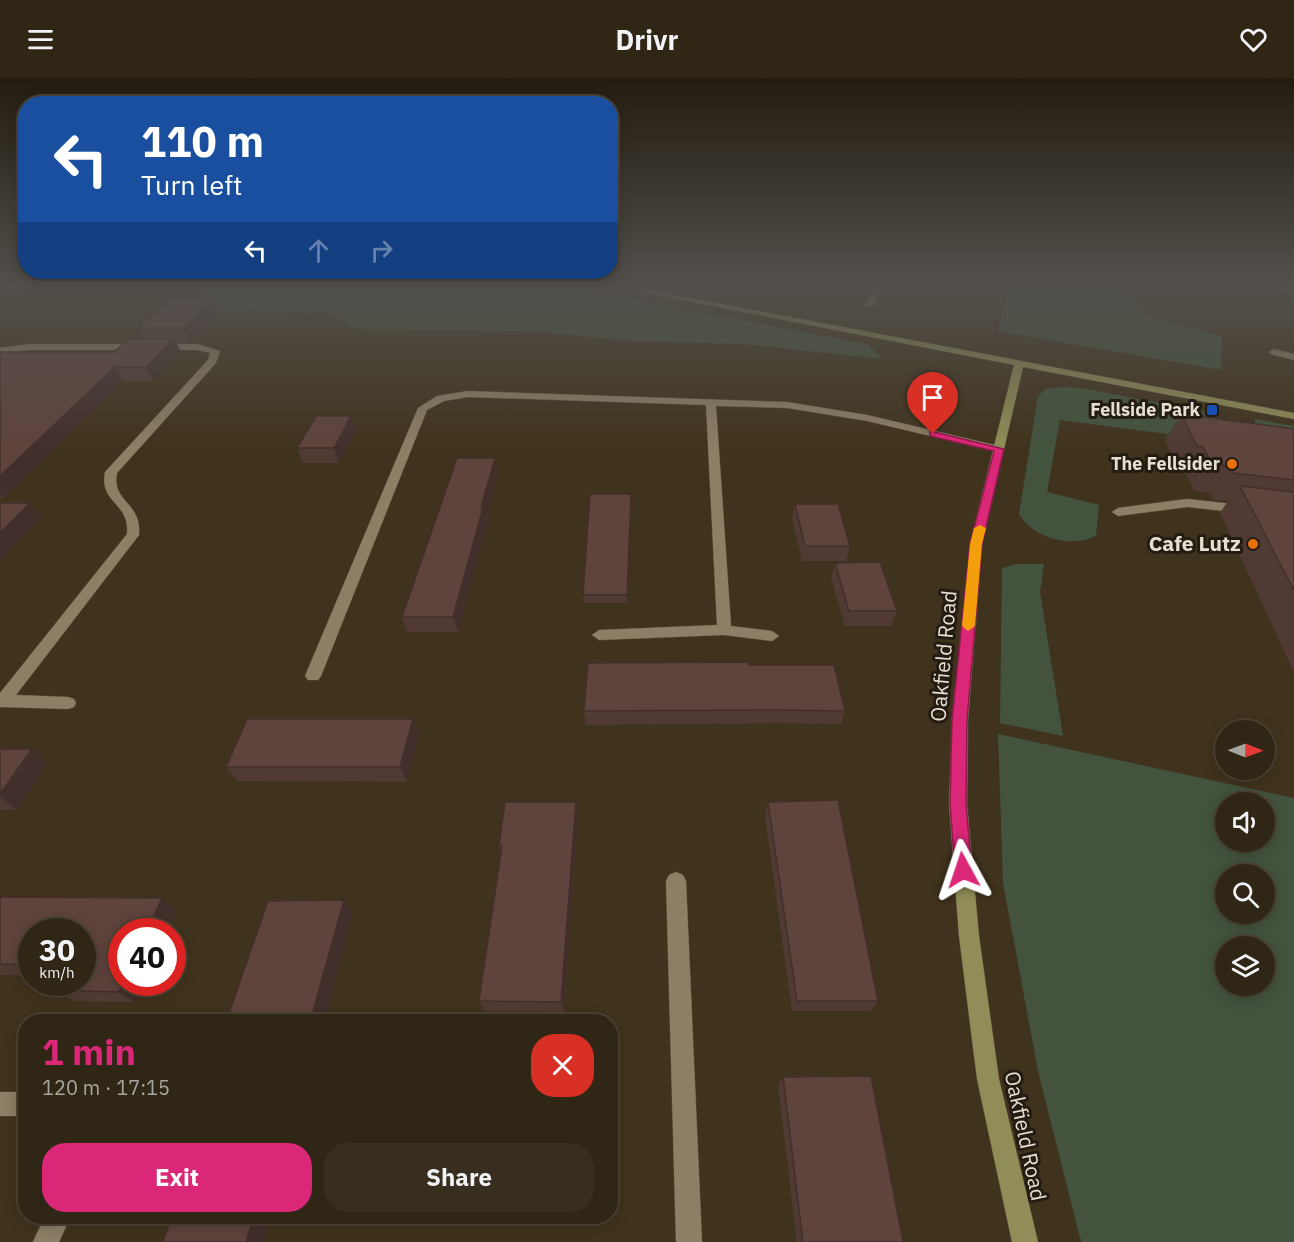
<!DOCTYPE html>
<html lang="en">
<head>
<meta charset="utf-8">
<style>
	body { margin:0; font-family:"IBM Plex Sans",sans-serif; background:#382e1f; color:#f1f3f6; height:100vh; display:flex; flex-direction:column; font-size:22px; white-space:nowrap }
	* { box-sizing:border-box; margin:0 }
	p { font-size:20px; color:#a8a5a1 }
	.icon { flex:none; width:33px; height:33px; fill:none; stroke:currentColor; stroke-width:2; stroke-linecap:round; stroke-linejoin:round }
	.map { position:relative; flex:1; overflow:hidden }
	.drawer { position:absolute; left:18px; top:936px; width:600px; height:210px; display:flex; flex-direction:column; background:#302616; border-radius:24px; box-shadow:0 3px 15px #0003,0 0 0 2px #4b4335 }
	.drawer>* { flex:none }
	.guide { position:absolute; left:18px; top:18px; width:600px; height:183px; border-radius:24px; box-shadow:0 3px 15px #0003,0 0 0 2px #4b4335; background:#1a4fa0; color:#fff; overflow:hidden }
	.needle { width:39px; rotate:91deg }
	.buttons { position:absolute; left:1215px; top:642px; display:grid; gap:12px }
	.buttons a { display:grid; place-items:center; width:60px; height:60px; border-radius:50%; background:#302616; box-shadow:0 3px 15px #0003,0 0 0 2px #4b4335; font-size:30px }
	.speed { position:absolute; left:18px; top:840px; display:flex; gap:12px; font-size:30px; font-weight:700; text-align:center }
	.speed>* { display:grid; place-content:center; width:78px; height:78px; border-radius:50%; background:#302616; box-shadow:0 3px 15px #0003,0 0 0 2px #4b4335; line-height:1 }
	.speed small { font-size:15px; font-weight:400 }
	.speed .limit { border:9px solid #d22; background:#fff; color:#111 }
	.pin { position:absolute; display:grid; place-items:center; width:51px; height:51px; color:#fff; margin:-62px -26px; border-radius:50% 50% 50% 0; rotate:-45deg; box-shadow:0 0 6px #0007 }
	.pin .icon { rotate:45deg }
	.me { position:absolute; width:66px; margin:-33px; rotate:355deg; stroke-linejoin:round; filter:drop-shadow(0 0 4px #0008) }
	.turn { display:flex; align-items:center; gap:21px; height:126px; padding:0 24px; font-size:27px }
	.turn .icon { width:78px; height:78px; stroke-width:2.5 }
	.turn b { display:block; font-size:42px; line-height:51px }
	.lanes { display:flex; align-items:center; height:57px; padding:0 24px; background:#0003; justify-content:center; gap:30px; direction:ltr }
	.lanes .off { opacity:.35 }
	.round { display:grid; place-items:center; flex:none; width:63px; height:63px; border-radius:24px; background:#382e1f }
	.summary { display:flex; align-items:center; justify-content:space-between; height:102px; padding:0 24px }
	h1 { font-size:36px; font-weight:800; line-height:45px; color:#db2777 }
	.action { display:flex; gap:12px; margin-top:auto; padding:12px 24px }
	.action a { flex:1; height:69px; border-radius:24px; background:#db2777; color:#fff; font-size:24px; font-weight:800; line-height:69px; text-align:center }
	.action a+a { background:#382e1f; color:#f1f3f6 }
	header { display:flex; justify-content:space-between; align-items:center; height:78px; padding:0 24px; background:#302616; font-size:27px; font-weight:800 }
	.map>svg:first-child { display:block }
</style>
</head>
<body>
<header><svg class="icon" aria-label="menu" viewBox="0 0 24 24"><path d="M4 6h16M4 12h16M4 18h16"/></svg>Drivr<svg class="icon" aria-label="heart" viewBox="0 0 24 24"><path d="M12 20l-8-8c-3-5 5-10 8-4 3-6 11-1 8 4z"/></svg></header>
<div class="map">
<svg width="1294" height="1164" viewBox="0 0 1294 1164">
	<rect width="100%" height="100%" fill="#40331d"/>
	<path fill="#43533e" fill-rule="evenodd" d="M 206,207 L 555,207 L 867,266 L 883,281 L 743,266 L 630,263 L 534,253 L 355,251 L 331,235 L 188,232 Z
		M 1009,207 L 1105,207 L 1155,240 L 1222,258 L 1221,292 L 998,253 Z
		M 1064,309 L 1082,310 L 1204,334 L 1205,340 L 1254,349 L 1255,341 L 1294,348 L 1294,381 L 1282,371 L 1060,342 L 1047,414 L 1099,427 L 1096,458 C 1070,470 1034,461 1019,436 L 1038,318 L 1046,311 Z
		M 1016,486 L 1044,486 L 1040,514 L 1063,658 L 1000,645 L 1002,490 Z
		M 998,656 L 1294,720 L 1294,1164 L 1081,1164 L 1038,993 L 1003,805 ZM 1264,724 L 1264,764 L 1226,764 L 1226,724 ZM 1264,796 L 1264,836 L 1226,836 L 1226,796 ZM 1226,868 L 1264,868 L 1264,908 L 1226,908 Z"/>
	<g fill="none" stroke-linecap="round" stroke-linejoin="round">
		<defs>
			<path id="lane" d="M 62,207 L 131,209 L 135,211 L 131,213 L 67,212 Z
				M 1187,421 L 1243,427 L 1249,431 L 1243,435 L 1187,429 L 1118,438 L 1112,434 L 1118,430 Z"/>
			<path id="street" d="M 877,207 L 885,207 L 873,228 L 867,228 L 866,226 Z
				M 1276,207 L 1294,208 L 1294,212 L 1277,209 Z
				M 29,266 L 197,266 L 220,273 L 216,285 L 117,395 C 111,424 142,424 139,457 L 16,617 L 68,619 L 74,621 L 76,625 L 74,629 L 68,631 L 0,629 L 0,615 L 127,456 C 130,424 99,426 105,394 L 208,282 L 210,275 L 197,272 L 29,272 L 0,276 L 0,270 Z
				M 1274,271 L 1294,276 L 1294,282 L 1271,276 L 1269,274 Z
				M 468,313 L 787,324 L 867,337 L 999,368 L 1005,371 L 999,374 L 867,343 L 787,330 L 716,328 L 731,548 L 772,553 L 779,558 L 772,563 L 724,557 L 599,562 L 592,557 L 599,552 L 717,547 L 706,327 L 468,319 L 444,323 L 427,332 L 321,598 L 318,602 L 308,602 L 305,598 L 418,330 L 437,318 Z
				M 676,794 L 683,797 L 686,803 L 702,1164 L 676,1164 L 666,803 L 669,797 Z
				M 0,1014 L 26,1014 L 26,1038 L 0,1038 Z
				M 45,1138 L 71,1138 L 59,1164 L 33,1164 Z"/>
			<path id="secondary" d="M 605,207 L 623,207 L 1294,335 L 1294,341 L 1023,289 L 982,466 L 968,642 L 967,726 L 979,858 L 999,1001 L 1038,1164 L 1012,1164 L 977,1001 L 959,858 L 949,726 L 952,642 L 970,466 L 1014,287 Z"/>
		</defs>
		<use href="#lane" stroke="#5c523e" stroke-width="1"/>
		<use href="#street" stroke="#5c523e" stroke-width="1"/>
		<use href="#secondary" stroke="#5c523e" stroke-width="1"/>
		<use href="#lane" fill="#8d7f66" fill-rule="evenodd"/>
		<use href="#street" fill="#8d7f66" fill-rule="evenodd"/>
		<use href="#secondary" fill="#908d58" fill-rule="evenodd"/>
	</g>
	<path fill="#523a34" d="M 213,221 L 218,234 L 191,264 L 176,264 L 181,274 L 153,303 L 123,303 L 4,420 L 0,420 L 0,274 L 114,274 L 144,261 L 139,250 Z
		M 1181,336 L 1294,351 L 1294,594 L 1220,435 L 1228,423 L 1214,422 L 1211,415 L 1194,413 L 1186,395 L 1180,395 L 1165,362 Z
		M 351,338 L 356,353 L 339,385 L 303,385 L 297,370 Z
		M 495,380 L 498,395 L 486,440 L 487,445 L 458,554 L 407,554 L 402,539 Z
		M 631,424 L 627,525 L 584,525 L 583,517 Z
		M 795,426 L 850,468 L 846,483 L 802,483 L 792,441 Z
		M 835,485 L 897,533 L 891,548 L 845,548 L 831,500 Z
		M 749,587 L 845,633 L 841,646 L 776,645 L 586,647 L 584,633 Z
		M 413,641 L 419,656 L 407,704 L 237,703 L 226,689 Z
		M 0,671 L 47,686 L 17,732 L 0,732 Z
		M 576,724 L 578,738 L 564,934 L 485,933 L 479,923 L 501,775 L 499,768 Z
		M 768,724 L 878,923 L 870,933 L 792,933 L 765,738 Z
		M 0,819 L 177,833 L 168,854 L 122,854 L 122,904 L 144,904 L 135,924 L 74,923 L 55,912 L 82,904 L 82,854 L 32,854 L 32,897 L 0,897 Z
		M 783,999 L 903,1164 L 797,1164 L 778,1007 Z
		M 555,1138 L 555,1146 L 460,1146 L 452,1142 Z"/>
	<path fill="#422f2b" d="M 213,221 L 218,234 L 191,264 L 184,250 Z
		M 174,261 L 181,274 L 153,303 L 146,289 Z
		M 115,289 L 123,303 L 4,420 L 0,415 L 0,398 Z
		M 351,338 L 356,353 L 339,385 L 334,370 Z
		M 495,380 L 498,395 L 486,440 L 487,445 L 458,554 L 453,539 L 481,430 Z
		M 30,425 L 41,440 L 0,483 L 0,455 Z
		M 413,641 L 419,656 L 407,704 L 400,689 Z
		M 32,671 L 47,686 L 17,732 L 0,719 L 0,716 Z
		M 576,724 L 578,738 L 564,934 L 561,924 Z
		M 162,820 L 177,833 L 168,854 L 147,854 Z
		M 344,822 L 353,834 L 324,944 L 310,944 Z
		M 123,904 L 144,904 L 135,924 L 118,914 Z
		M 254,1138 L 270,1138 L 263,1164 L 246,1164 Z
		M 551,1138 L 555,1138 L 555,1146 L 551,1143 Z"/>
	<path fill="#5f433d" stroke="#422f2b" stroke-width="1.5" d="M 169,221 L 213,221 L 184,250 L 139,250 Z
		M 128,261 L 174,261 L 146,289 L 115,289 L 0,398 L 0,274 L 114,274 Z
		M 1181,336 L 1294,351 L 1294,402 L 1233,395 L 1229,388 L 1212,386 L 1203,369 L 1197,368 Z
		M 316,338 L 351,338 L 334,370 L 297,370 Z
		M 457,380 L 495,380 L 481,430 L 483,430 L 453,539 L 402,539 Z
		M 1240,408 L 1294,414 L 1294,513 Z
		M 590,416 L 631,416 L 627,517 L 583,517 Z
		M 0,425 L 30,425 L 0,455 Z
		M 795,426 L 838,426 L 850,468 L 805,468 Z
		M 880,484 L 897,533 L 849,533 L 835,485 Z
		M 748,584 L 749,587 L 834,587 L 845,633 L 779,632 L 584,633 L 588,585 Z
		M 247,641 L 413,641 L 400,689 L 226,689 Z
		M 0,671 L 32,671 L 0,716 Z
		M 838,722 L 878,923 L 797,923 L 768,724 Z
		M 505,724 L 576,724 L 561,924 L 479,923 L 502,768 L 499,768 Z
		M 0,819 L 162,820 L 147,854 L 122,854 L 122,904 L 123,904 L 118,914 L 55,912 L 59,904 L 82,904 L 82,854 L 32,854 L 32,887 L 0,886 Z
		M 344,822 L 310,944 L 226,944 L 268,823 Z
		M 871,998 L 903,1164 L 803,1164 L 783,999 Z
		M 172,1138 L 254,1138 L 246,1164 L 163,1164 Z
		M 453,1138 L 551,1138 L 551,1143 L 452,1142 Z"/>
	<linearGradient id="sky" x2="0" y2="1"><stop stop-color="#231c10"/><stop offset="0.56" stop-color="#53504c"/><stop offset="1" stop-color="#53504c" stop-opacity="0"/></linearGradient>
	<rect width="1294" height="370" fill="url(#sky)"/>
	<path fill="#db2777" stroke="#8e194d" stroke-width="1.5" d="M 930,353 L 1004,371 L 982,466 L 967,642 L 966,726 L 972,792 L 969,798 L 963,801 L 957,798 L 955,792 L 950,726 L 952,642 L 970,466 L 994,373 L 930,358 Z"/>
	<path fill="#f59e0b" d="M 980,447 L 986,450 L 982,466 L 975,548 L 968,553 L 962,548 L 970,466 L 974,450 Z"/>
	<rect fill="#1a4fb4" stroke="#221c12" stroke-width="2" x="1206" y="326" width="12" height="12" rx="3"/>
	<g fill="#e8710a" stroke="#221c12" stroke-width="2">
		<circle cx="1232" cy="386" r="6"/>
		<circle cx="1253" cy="466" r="6"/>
	</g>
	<g text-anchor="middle" stroke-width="6" stroke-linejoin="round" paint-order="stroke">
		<g font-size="18" font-weight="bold" fill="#e6ded1" stroke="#221c12" text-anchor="end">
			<text x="1200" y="338">Fellside Park</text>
			<text x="1220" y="392">The Fellsider</text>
		</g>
		<g font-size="21" font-weight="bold" fill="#e6ded1" stroke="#221c12" text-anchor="end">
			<text x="1241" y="473">Cafe Lutz</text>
		</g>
		<g font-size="21" fill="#e6ded1" stroke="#221c12">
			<text transform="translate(944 578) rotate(-85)" y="7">Oakfield Road</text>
			<text transform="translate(1025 1058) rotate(78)" y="7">Oakfield Road</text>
		</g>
	</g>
</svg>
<div class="buttons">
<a><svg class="needle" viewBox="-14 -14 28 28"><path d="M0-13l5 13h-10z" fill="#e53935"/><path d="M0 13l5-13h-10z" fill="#a8a5a1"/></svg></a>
<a><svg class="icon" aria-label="sound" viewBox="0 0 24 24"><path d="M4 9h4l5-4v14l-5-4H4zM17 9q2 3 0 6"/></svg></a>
<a><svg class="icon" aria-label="search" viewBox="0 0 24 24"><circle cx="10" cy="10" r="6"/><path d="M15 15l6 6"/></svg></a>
<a><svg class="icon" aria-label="layers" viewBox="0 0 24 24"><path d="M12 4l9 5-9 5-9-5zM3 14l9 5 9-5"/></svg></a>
</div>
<div class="speed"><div>30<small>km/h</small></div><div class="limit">40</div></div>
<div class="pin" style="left:933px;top:356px;background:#d93025"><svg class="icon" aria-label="arrive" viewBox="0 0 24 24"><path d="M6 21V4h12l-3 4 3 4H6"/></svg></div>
<svg class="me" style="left:963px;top:792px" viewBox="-20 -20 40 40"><path d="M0-17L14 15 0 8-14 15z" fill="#db2777" stroke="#fff" stroke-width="4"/></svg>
<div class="guide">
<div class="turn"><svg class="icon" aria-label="left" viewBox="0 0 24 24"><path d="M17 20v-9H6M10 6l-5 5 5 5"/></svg><div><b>110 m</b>Turn left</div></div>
<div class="lanes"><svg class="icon" aria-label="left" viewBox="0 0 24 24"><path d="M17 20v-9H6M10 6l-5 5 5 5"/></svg><svg class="icon off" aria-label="ahead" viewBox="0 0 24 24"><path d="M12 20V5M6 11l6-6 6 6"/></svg><svg class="icon off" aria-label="right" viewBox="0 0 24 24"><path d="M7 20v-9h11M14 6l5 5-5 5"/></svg></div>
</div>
<section class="drawer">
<div class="summary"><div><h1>1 min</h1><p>120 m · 17:15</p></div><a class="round" style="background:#d93025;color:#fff"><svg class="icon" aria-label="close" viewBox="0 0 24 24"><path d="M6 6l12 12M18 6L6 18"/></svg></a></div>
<div class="action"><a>Exit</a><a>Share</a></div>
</section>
</div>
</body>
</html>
